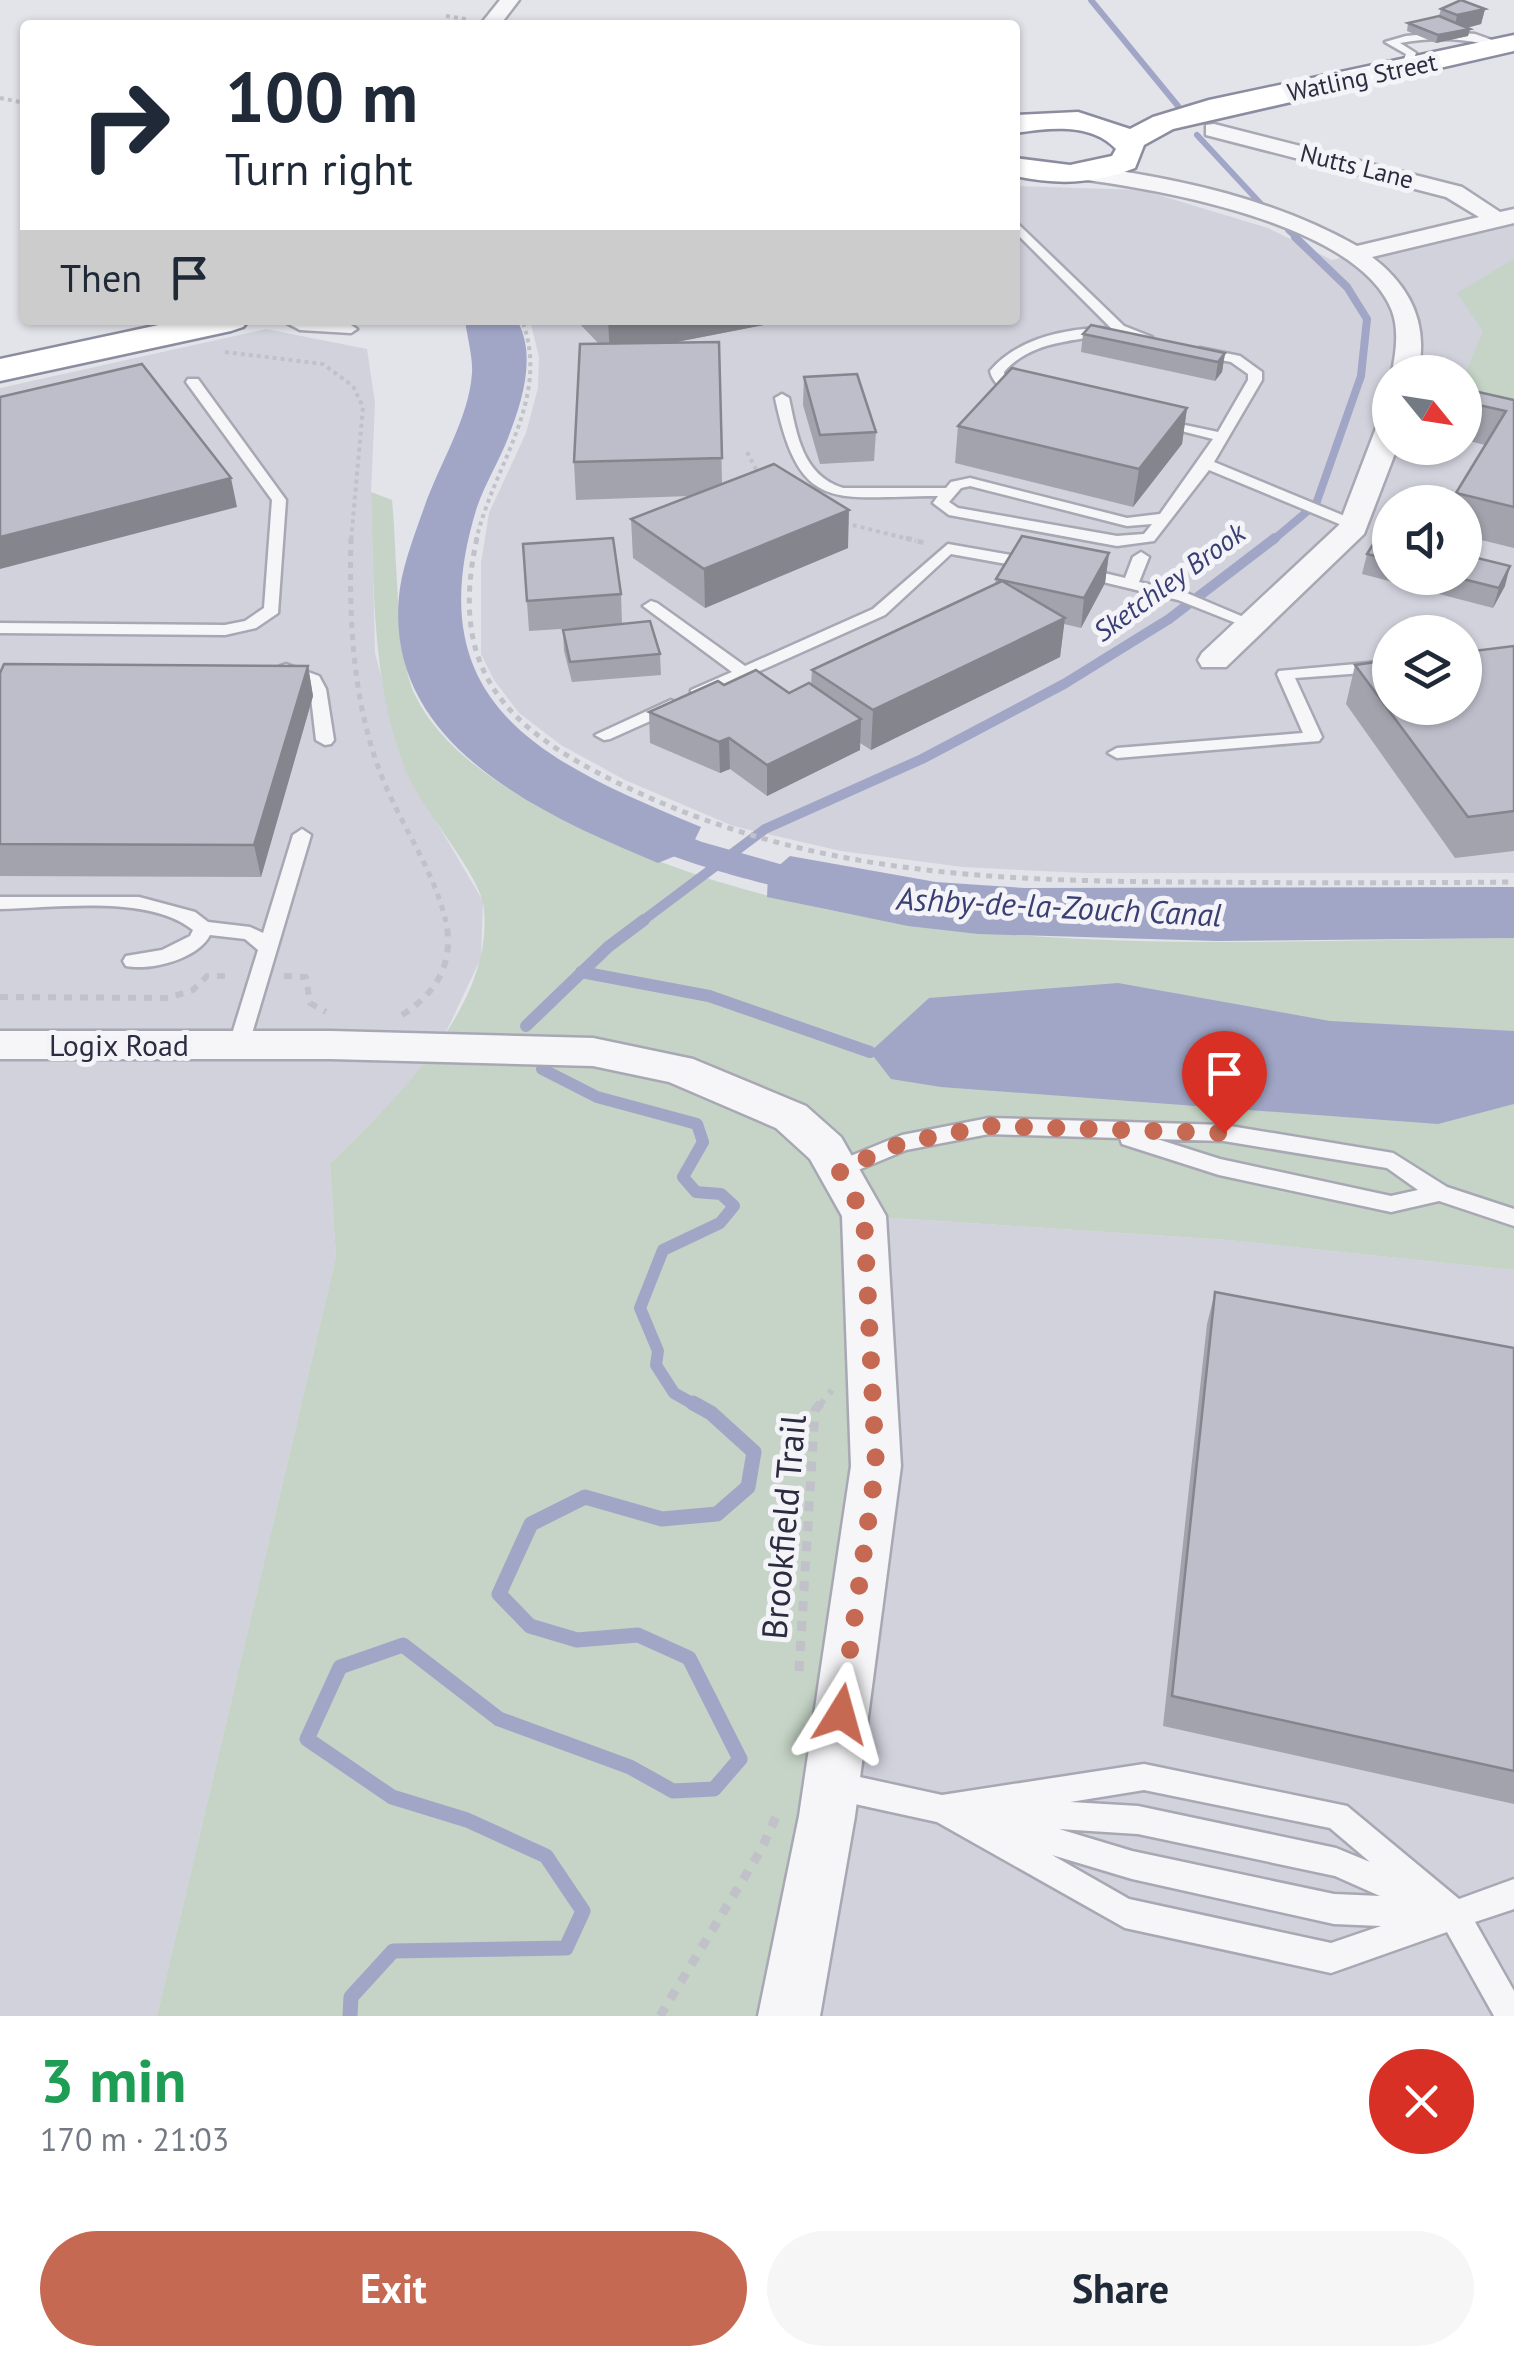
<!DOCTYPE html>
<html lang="en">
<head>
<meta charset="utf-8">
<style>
	body { margin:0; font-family:"PT Sans",sans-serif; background:#f6f6f7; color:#1f2937; height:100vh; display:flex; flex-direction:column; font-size:38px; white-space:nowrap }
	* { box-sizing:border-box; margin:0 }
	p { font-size:32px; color:#747a83 }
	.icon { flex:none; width:55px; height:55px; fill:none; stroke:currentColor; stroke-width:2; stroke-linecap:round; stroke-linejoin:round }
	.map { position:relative; height:2016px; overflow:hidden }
	.side { display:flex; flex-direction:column; background:#fff; flex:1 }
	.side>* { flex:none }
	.guide { position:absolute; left:20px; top:20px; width:1000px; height:305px; border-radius:10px; box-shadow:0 2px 8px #0004; background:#fff; color:#1f2937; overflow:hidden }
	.needle { width:65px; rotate:120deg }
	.tools { position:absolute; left:1372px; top:355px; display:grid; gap:20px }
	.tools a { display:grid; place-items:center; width:110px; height:110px; border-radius:50%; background:#fff; box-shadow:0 2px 8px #0004; font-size:50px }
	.pin { position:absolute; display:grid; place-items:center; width:85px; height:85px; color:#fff; margin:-102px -42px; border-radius:50% 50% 50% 0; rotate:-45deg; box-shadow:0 0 10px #0007 }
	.pin .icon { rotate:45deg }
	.me { position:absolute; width:110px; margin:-55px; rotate:8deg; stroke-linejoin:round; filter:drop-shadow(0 0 8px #0008) }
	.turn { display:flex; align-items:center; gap:35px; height:210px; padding:0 40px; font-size:45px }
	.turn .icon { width:130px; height:130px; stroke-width:2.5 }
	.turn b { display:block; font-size:70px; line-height:85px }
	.then { display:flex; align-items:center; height:95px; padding:0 40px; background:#0003; gap:20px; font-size:38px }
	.round { display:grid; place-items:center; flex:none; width:105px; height:105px; border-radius:52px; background:#f6f6f7 }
	.overview { display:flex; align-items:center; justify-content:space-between; height:170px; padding:0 40px }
	h1 { font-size:60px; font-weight:700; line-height:75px; color:#1e9e55 }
	.primary-button { display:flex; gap:20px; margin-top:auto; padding:20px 40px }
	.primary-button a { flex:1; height:115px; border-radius:60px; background:#c56952; color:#fff; font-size:40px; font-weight:700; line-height:115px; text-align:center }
	.primary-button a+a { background:#f6f6f7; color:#1f2937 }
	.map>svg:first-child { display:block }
</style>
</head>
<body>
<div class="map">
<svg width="1514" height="2016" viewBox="0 0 1514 2016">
	<rect width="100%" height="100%" fill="#e3e3ea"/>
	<path fill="#d1d2dc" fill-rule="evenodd" d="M 1015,186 L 1142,190 L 1268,228 L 1332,260 L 1514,216 L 1514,873 L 1084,873 L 963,867 L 841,851 L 733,826 L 625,780 L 561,745 L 519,713 L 494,680 L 481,654 L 481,563 L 489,513 L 526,433 L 538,388 L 539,357 L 530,320 L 1015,320 ZM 1390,372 L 1465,372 L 1465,448 L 1390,448 ZM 1390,502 L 1465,502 L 1465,578 L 1390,578 ZM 1390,632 L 1465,632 L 1465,708 L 1390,708 Z
		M 266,329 L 367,349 L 375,403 L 371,492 L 375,653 L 407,772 L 483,901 L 481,958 L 438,1049 L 415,1080 L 330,1164 L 336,1257 L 157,2016 L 0,2016 L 0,388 Z
		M 864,1216 L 1228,1240 L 1514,1270 L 1514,2016 L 789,2016 Z"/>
	<path fill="#c5d4c6" d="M 1514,259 L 1514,431 L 1465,419 L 1465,374 L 1483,331 L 1457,293 Z
		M 371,492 L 392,500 C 397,549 396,655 415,695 C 442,752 509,792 563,819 C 857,969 1194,941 1514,938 L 1514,1270 L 1228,1240 L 864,1216 L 876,1466 L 789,2016 L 157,2016 L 336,1257 L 330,1164 C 393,1102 499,1002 483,903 C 478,873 420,806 406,771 C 371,682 374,587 371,492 Z"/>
	<path fill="#a1a6c7" d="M 465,320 L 517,320 C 537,356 522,402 508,438 C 499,461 485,484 477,507 C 415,706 544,762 701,827 L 690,850 L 658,863 C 541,814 379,744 400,588 C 404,562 415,533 424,508 C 439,464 469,419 472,373 C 473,356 467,337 465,320 Z
		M 790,856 L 936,882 L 1025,888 L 1514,887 L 1514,938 L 1217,941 L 978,934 L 908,926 L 767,897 L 768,875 Z
		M 1118,983 L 1330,1021 L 1514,1031 L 1514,1104 L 1438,1124 L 941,1087 L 891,1079 L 870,1052 L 929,998 Z"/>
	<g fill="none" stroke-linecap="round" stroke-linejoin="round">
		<path stroke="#a1a6c7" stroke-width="6" d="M 1091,0 L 1178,106
			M 1197,135 L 1261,204
			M 1288,230 L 1298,239"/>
		<path stroke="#a1a6c7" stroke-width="8" d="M 1272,541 L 1316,504 L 1361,376 L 1367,319 L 1347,287 L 1295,237"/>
		<path stroke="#a1a6c7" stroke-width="10" d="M 641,922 L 765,829 L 922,759 L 1064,684 L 1169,619 L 1275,538"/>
		<path stroke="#a1a6c7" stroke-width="12" d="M 581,972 L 709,996 L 870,1052
			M 526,1026 L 608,947 L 644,920
			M 542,1069 L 597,1097 L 697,1124 L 703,1142 L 683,1177 L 696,1192 L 721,1194 L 734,1206 L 720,1223 L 663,1250 L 640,1308 L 658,1351 L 656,1365 L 674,1393 L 697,1406"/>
		<path stroke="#a1a6c7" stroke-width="15" d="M 350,2016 L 351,1997 L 393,1951 L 566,1948 L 583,1911 L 546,1856 L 467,1820 L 392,1797 L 307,1739 L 340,1667 L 403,1645 L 499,1719 L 630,1767 L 673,1791 L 714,1789 L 740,1759 L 689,1658 L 638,1635 L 577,1640 L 530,1626 L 499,1594 L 531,1524 L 585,1497 L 662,1519 L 717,1514 L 748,1487 L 754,1452 L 711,1413 L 693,1403"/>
		<path fill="#a1a6c7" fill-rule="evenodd" d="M 643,819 L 702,842 L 830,878 L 836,886 L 830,894 L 818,897 C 782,888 643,856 626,830 L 631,823 Z"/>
		<defs>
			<path id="lane" d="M 1448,32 L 1475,34 L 1509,46 L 1504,49 C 1468,38 1437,36 1400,43 L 1416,53 L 1411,67 L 1406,70 L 1401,67 L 1406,54 L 1385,42 L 1406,36 Z
				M 1015,221 L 1124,326 L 1152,337 L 1152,343 L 1142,343 L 1113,330 L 1107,335 C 1070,341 1030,342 1004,372 L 1005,378 L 1025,390 L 1025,396 C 1010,398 993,385 990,371 C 1017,338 1070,327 1111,328 L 1015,232 Z
				M 281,320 L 351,325 L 357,329 L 351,333 L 300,330 Z
				M 1200,348 L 1240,356 L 1262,372 L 1262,380 L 1214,462 L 1359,522 L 1359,528 L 1349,528 L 1209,470 L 1154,541 L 1117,546 L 949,515 L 933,503 L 938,496 C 834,496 800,516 775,398 L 782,394 L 789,398 C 797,435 802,475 843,488 L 946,488 L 951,482 L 970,478 L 1127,518 L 1160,514 L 1213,439 L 1154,424 L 1161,420 L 1218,432 L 1248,380 L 1248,374 L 1231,362 L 1195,355 L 1193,352 ZM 970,486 L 1127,526 L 1152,524 L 1144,534 L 1117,536 L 958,508 L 949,502 L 961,488 Z
				M 188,379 L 198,379 L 286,500 L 278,613 L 256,628 L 225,635 L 0,633 L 0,623 L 225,625 L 245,621 L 264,608 L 272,500 L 186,382 Z
				M 948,544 L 1034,559 L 1042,564 L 1034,569 L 951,554 L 885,615 L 697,699 L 691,698 L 691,690 L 732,672 L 643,606 L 651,601 L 657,603 L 745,666 L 873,609 Z
				M 1141,552 L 1149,557 L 1139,582 L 1189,594 L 1260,624 L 1252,629 L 1246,627 L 1178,600 L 1078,576 L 1075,573 L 1083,568 L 1125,578 L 1133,557 Z
				M 1390,661 L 1390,671 L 1295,678 L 1322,737 L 1319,741 L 1117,758 L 1108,753 L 1117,748 L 1303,733 L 1277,674 L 1279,671 Z
				M 286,664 L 319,676 L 326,689 L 334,740 L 331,744 L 325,745 L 316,740 L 310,689 L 305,679 L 280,672 L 280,666 Z
				M 671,700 L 679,705 L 677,709 L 610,739 L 604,740 L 595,735 Z
				M 302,829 L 311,835 L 248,1047 L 238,1054 L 228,1047 L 258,950 L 245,939 L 210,935 C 198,959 151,971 126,966 L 123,961 L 126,956 L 162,950 L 190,936 L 193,930 C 148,894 55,908 0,909 L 0,897 L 139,897 L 195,912 L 208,922 L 250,927 L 263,933 L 293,835 Z
				M 989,1118 L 1224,1125 L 1393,1153 L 1447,1187 L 1514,1209 L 1514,1226 L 1439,1201 L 1391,1212 L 1219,1175 L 1122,1144 L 1120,1138 L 989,1134 L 906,1150 L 839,1178 L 831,1176 L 828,1170 L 831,1164 L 902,1135 ZM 1157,1139 L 1224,1141 L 1387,1168 L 1418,1190 L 1391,1196 L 1220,1159 Z
				M 1144,1764 L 1347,1806 L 1459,1899 L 1514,1879 L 1514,1909 L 1475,1922 L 1514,1991 L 1514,2016 L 1494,2016 L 1447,1932 L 1331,1973 L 1125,1928 L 937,1822 L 832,1799 L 822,1795 L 818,1785 L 822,1775 L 832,1771 L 942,1795 ZM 1144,1790 L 1330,1828 L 1370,1862 L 1336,1848 L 1138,1806 L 1070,1802 ZM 1059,1829 L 1138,1834 L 1335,1876 L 1380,1896 L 1334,1894 L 1132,1851 ZM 1052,1855 L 1132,1879 L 1334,1924 L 1381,1926 L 1331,1943 L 1129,1899 Z"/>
			<path id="street" d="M 500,0 L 519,0 L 500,25 L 480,25 Z
				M 1214,124 L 1462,187 L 1500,212 L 1514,209 L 1514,223 L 1372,257 C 1410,286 1429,324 1418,372 L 1392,372 C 1396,352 1399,330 1392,311 C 1359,225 1167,191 1087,180 L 1076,173 L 1087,166 C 1180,179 1274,199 1357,246 L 1479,217 L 1446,197 L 1206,135 L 1206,125 Z
				M 1390,420 L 1390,448 L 1397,448 L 1364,534 L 1226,667 L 1202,667 L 1198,660 L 1202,653 L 1339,525 L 1376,428 Z
				M 0,1031 L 331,1031 L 593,1038 L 693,1059 L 806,1106 L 841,1137 L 886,1216 L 901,1466 L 855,1816 L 820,2016 L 758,2016 L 799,1816 L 851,1466 L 842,1216 L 810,1159 L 776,1128 L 669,1082 L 593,1066 L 331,1059 L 0,1059 Z"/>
			<path id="highway" d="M 1514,35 L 1514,51 L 1173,129 L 1144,145 L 1135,168 C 1095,184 1057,185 1015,176 L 1015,158 L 1070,165 L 1112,156 L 1116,149 C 1091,122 1048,128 1015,133 L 1015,115 L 1078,112 L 1130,129 L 1153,117 L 1209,100 Z
				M 182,320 L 249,320 L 243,327 L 231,331 L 0,381 L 0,359 Z"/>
		</defs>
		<use href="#lane" stroke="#a8a8b4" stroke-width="5"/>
		<use href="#street" stroke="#a8a8b4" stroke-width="5"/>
		<use href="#highway" stroke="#8c8ca0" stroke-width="5"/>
		<path stroke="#c1c1c9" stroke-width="4" stroke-dasharray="4 4" stroke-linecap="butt" d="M 446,16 L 466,19
			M 0,98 L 25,103
			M 225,352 L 323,364 L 353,386 L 363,407 L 351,541
			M 747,452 L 760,477
			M 845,523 L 916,541
			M 476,541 C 493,465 552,399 522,320"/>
		<path stroke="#c1c1c9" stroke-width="5" stroke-dasharray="6 6" stroke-linecap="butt" d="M 351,538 C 349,620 352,705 384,782 C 404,830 434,871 446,922
			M 477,538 C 447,672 507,729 620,784 C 805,874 987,881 1188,882 C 1297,883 1405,883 1514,882
			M 906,538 L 925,543"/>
		<path stroke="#c1c1c9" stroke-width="6" stroke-dasharray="8 8" stroke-linecap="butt" d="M 284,976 L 306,977 L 310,1003 L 326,1012
			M 0,997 L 168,998 L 193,990 L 207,976 L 231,976
			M 402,1015 C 438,992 454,963 446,920
			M 819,1406 L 832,1390"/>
		<path stroke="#c1c1c9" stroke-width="9" stroke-dasharray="10 10" stroke-linecap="butt" d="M 799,1671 L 815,1410 L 821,1403
			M 660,2016 L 761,1850 L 779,1810"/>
		<use href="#lane" fill="#f6f6f9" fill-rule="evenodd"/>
		<use href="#street" fill="#f6f6f9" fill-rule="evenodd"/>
		<use href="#highway" fill="#fff" fill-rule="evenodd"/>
	</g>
	<path fill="#a3a3ae" d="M 1441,9 L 1485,9 L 1481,24 L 1467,28 L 1470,29 L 1468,36 L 1436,43 L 1407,31 L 1408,23 L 1439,16 Z
		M 576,320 L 789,320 L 676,342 L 719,342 L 722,484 L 848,548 L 705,608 L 633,558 L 631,519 L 690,496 L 576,500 L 574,462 L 598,343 Z
		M 1083,334 L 1225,353 L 1222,372 L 1215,381 L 1081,352 Z
		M 804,377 L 876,432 L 874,461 L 820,464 L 803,405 Z
		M 1465,389 L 1514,400 L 1514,548 L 1465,536 L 1465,502 L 1454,502 L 1456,493 L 1485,445 L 1465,440 Z
		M 1187,408 L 1182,444 L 1133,507 L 955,463 L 958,426 Z
		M 1390,536 L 1390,578 L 1465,578 L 1505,586 L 1493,608 L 1362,574 L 1367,554 Z
		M 523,544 L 621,594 L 622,624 L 660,654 L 661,675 L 572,682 L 564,651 L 563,630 L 606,626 L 529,631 Z
		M 1109,553 L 1105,583 L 1081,628 L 1064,624 L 1060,657 L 871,750 L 860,743 L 860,750 L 767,796 L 730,769 L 720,773 L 650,743 L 649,712 L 724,685 L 789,693 L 811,685 L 812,670 L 995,584 L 996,579 Z
		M 1514,646 L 1514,851 L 1455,858 L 1346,704 L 1355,665 Z
		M 308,666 L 313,696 L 261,877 L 0,876 L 0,673 Z
		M 1215,1292 L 1514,1348 L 1514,1804 L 1163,1726 L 1207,1324 Z"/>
	<path fill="#85858d" d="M 1485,9 L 1481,24 L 1454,31 L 1457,15 Z
		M 1470,29 L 1468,36 L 1436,43 L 1438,35 Z
		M 608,320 L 789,320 L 610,355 Z
		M 1225,353 L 1222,372 L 1215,381 L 1218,362 Z
		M 1187,408 L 1182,444 L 1133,507 L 1139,469 Z
		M 231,478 L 237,507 L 0,569 L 0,537 Z
		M 849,510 L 848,548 L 705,608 L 704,569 Z
		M 1109,553 L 1105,583 L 1081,628 L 1084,598 Z
		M 1510,566 L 1505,586 L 1493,608 L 1499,588 Z
		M 1065,618 L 1060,657 L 871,750 L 873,710 Z
		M 308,666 L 313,696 L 261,877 L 254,845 Z
		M 861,719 L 860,750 L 767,796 L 767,765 Z
		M 729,738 L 730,769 L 720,773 L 719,742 Z"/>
	<path fill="#bebeca" stroke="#85858d" stroke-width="2.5" d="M 1461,0 L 1485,9 L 1457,15 L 1441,9 Z
		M 1439,16 L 1470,29 L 1438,35 L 1408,23 Z
		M 1091,325 L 1225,353 L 1218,362 L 1083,334 Z
		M 719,342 L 722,458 L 574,462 L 580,344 Z
		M 142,364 L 231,478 L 0,537 L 0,397 Z
		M 1012,368 L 1187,408 L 1139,469 L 958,426 Z
		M 857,374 L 876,432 L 820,435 L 804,377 Z
		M 1465,389 L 1514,400 L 1514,507 L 1456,493 L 1506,411 L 1465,402 Z
		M 774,464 L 849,510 L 704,569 L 631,519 Z
		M 1380,533 L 1390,536 L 1390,560 L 1367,554 Z
		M 1022,536 L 1109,553 L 1084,598 L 996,579 Z
		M 613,538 L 621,594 L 527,601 L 523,544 Z
		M 1465,555 L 1510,566 L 1499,588 L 1459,578 L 1465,578 Z
		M 1002,581 L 1065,618 L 873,710 L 812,670 Z
		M 650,621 L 660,654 L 570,662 L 563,630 Z
		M 1514,646 L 1514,811 L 1468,817 L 1355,665 L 1390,660 L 1390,708 L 1465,708 L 1465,652 Z
		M 4,664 L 308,666 L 254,845 L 0,844 L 0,673 Z
		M 756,670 L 789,693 L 809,683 L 861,719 L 767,765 L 729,738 L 719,742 L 649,712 L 718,681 L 724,685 Z
		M 1215,1292 L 1514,1348 L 1514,1771 L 1172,1696 Z"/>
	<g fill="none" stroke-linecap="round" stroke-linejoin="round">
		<path stroke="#c56952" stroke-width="18" stroke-dasharray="0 32.4" d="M 841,1714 L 876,1466 L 864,1216 L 839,1170 L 902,1143 L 989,1126 L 1224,1133"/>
	</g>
	<g text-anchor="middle" stroke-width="10" stroke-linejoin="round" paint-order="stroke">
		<g font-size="25" fill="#2c2c41" stroke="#f3f3f8">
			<text transform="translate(1362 77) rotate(-12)" y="9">Watling Street</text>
			<text transform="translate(1357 166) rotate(14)" y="9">Nutts Lane</text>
		</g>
		<g font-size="28" font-style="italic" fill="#393e73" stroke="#f3f3f8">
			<text transform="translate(1169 582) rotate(-36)" y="10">Sketchley Brook</text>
		</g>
		<g font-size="30" fill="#2c2c41" stroke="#f3f3f8">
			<text x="119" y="1056">Logix Road</text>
		</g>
		<g font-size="32" font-style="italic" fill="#393e73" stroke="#f3f3f8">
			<text transform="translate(1059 907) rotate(3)" y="11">Ashby-de-la-Zouch Canal</text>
		</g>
		<g font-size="35" fill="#2c2c41" stroke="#f3f3f8">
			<text transform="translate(784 1527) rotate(-85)" y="12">Brookfield Trail</text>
		</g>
	</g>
</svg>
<div class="tools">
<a><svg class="needle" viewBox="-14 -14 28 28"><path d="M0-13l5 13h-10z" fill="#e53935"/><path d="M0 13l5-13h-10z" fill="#747a83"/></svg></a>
<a><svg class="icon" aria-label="sound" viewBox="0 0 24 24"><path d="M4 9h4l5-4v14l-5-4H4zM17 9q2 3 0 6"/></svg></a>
<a><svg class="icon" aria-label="layers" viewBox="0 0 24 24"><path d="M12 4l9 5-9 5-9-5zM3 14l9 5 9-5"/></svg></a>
</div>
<div class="pin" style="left:1224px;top:1133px;background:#d93025"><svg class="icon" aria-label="arrive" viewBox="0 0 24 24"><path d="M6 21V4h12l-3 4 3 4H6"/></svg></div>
<svg class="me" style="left:841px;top:1714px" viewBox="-20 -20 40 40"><path d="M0-17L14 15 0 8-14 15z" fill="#c56952" stroke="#fff" stroke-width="4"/></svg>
<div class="guide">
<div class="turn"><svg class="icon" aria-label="right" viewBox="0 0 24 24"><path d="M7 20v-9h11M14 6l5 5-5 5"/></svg><div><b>100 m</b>Turn right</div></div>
<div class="then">Then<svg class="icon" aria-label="arrive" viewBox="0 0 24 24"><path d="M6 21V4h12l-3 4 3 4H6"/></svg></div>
</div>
</div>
<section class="side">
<div class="overview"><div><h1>3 min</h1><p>170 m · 21:03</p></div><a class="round" style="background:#d93025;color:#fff"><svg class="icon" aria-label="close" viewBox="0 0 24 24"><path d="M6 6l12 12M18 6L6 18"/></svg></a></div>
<div class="primary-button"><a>Exit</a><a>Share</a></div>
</section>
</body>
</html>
